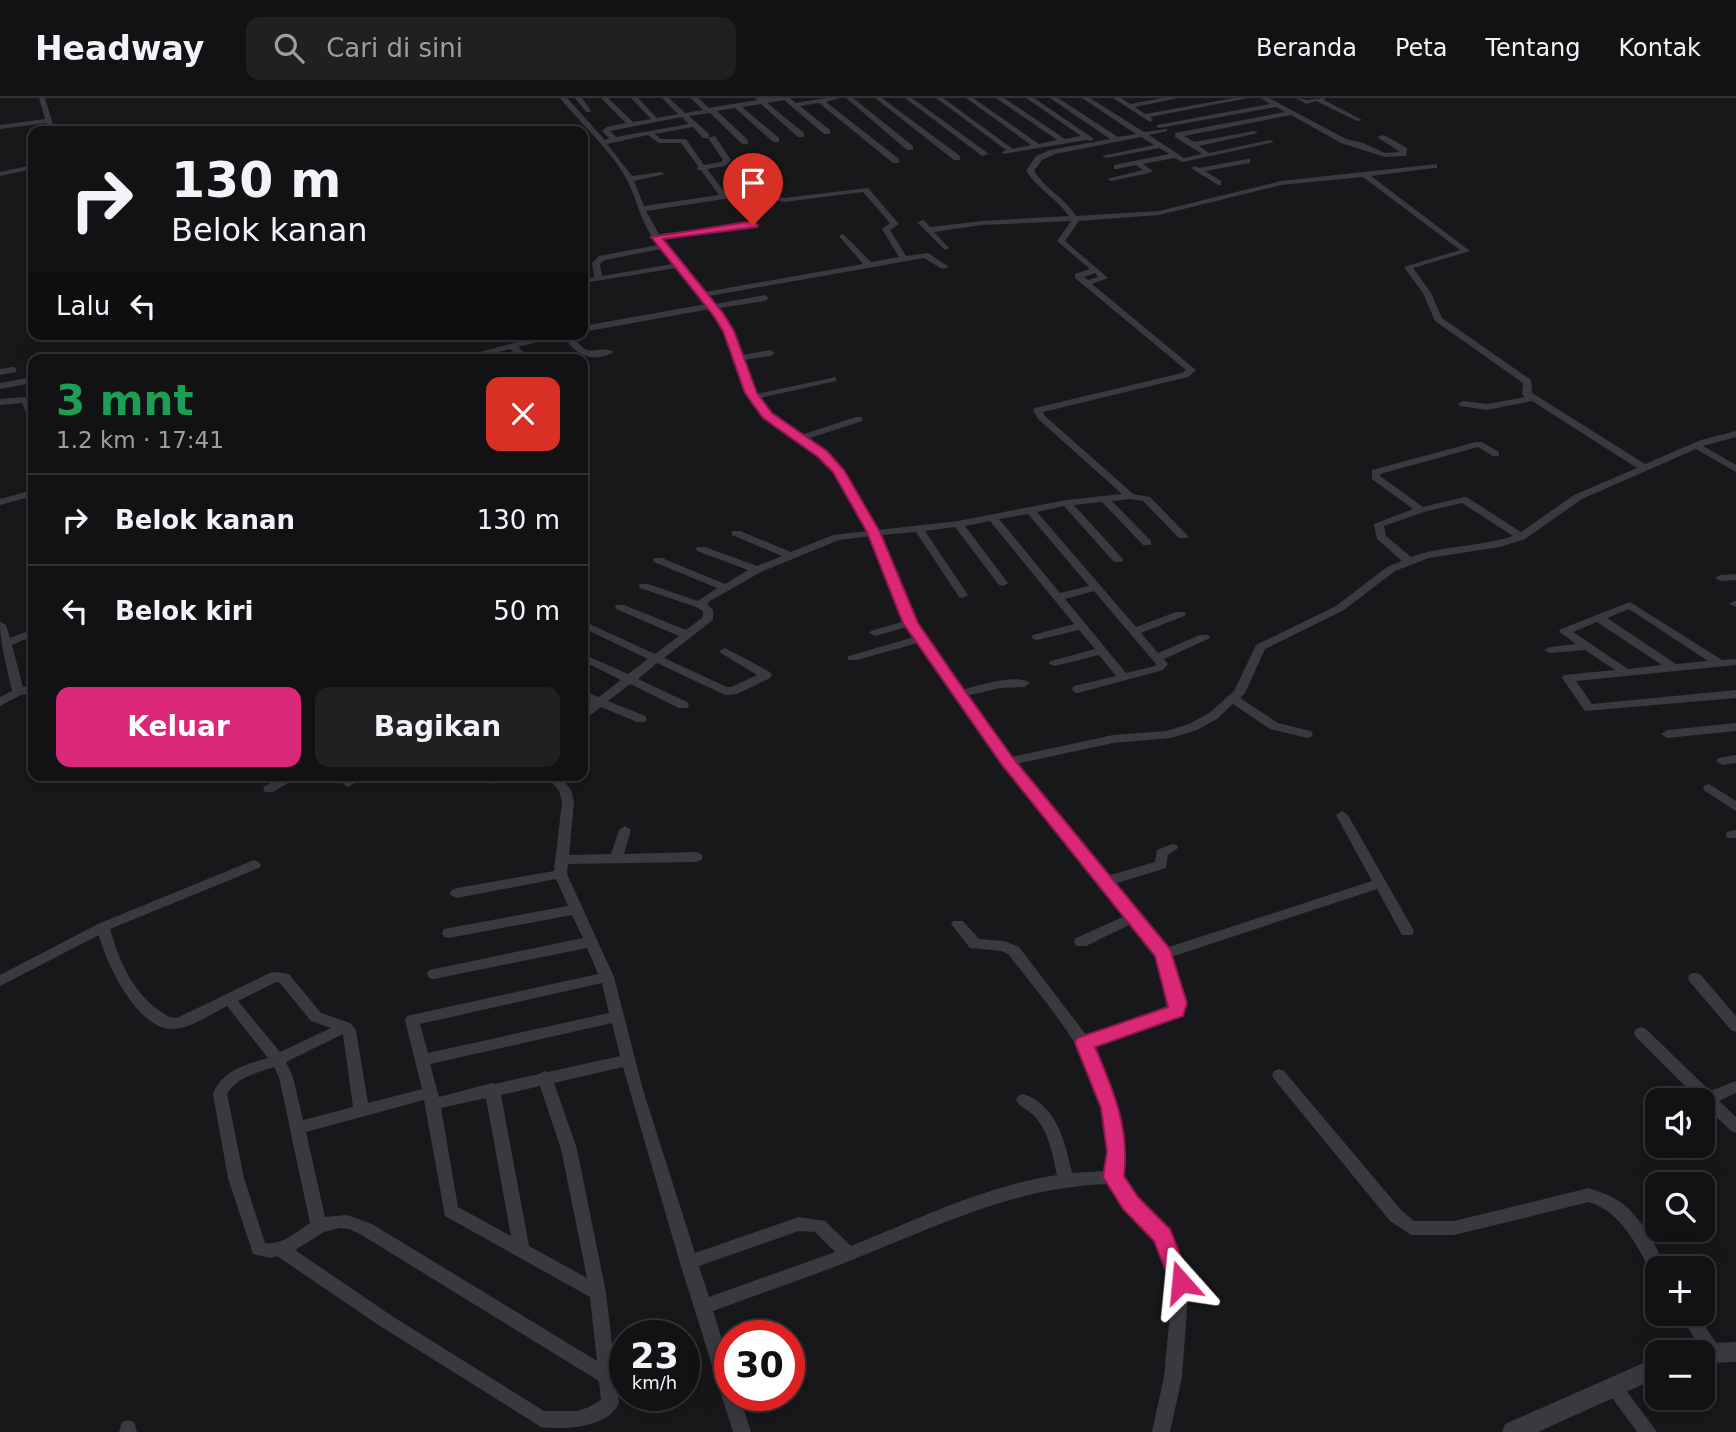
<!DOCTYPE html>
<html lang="id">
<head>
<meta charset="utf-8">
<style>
	body { margin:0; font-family:"DejaVu Sans",sans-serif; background:#1f2022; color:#f1f3f6; height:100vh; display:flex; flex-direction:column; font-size:26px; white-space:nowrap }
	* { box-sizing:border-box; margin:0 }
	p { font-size:23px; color:#9c9ea0 }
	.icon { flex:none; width:38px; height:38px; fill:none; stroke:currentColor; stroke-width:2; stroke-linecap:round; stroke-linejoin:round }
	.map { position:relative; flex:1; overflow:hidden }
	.drawer { position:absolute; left:28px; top:256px; width:560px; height:427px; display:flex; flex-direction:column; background:#121214; border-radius:14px; box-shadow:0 7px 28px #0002,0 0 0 2px #313234 }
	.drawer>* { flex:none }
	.top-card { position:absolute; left:28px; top:28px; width:560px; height:214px; border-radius:14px; box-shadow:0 7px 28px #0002,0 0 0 2px #313234; background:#121214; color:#f1f3f6; overflow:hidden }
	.controls { position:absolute; left:1645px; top:990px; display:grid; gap:14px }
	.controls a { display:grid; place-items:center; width:70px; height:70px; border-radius:14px; background:#121214; box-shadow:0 7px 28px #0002,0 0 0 2px #313234; font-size:35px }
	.speed { position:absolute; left:609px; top:1222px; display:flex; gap:14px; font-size:35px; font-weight:700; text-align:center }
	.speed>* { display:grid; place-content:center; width:91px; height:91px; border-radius:50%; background:#121214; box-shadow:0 7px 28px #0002,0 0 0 2px #313234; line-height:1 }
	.speed small { font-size:18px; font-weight:400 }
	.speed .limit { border:10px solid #d22; background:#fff; color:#111 }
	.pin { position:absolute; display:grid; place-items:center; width:60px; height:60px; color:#fff; margin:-72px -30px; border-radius:50% 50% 50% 0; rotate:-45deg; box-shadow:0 0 7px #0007 }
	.pin .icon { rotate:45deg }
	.me { position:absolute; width:77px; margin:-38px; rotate:342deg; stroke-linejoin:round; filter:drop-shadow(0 0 5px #0008) }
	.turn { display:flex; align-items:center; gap:24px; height:147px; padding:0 28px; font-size:32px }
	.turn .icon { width:91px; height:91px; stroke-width:2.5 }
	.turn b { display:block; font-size:49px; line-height:60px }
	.then { display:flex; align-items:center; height:66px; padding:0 28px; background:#0003; gap:14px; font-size:26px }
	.round { display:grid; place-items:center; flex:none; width:74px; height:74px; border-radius:14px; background:#1f2022 }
	.head { display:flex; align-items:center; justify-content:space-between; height:119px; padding:0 28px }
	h1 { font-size:42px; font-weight:600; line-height:52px; color:#1e9e55 }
	.cta { display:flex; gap:14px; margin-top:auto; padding:14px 28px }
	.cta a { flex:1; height:80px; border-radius:14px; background:#db2777; color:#fff; font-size:28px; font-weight:600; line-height:80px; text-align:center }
	.cta a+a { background:#1f2022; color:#f1f3f6 }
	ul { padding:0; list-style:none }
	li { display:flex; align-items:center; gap:21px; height:91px; padding:0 28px; border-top:2px solid #313234 }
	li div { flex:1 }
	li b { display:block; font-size:26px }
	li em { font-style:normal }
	header { display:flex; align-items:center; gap:42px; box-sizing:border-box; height:98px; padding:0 35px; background:#121214; border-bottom:2px solid #313234 }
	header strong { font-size:33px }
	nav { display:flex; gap:38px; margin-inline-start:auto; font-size:24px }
	.search { width:490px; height:63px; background:#1f2022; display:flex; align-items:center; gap:18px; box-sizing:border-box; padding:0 24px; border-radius:14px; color:#9c9ea0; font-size:26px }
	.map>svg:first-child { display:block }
</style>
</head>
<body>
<header>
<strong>Headway</strong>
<div class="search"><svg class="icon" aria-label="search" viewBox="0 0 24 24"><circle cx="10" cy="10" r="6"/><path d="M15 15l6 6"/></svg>Cari di sini</div>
<nav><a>Beranda</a><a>Peta</a><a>Tentang</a><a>Kontak</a></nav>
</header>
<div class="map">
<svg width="1736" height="1334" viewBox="0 0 1736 1334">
	<rect width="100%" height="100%" fill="#18181b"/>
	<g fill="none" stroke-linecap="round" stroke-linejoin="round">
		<path fill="#393a40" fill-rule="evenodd" d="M 39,0 L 45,0 L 55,33 L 49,33 L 46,25 L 0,31 L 0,27 L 45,21 Z
			M 560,0 L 567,0 L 605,42 L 609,40 L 602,33 L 607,29 L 626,25 L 601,0 L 608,0 L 633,24 L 651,21 L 631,0 L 638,0 L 657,20 L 678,16 L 662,0 L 669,0 L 685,15 L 703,12 L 691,0 L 698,0 L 709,10 L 757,2 L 755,0 L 790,0 L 796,5 L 825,0 L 840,0 L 826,4 L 899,61 L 899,65 L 893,65 L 819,5 L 800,8 L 830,32 L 830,36 L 824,36 L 784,2 L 767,5 L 804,35 L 804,39 L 798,39 L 761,6 L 742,9 L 779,40 L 779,44 L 773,44 L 735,10 L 717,13 L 748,42 L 748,46 L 742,46 L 710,15 L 689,18 L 709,36 L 709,40 L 703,40 L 693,29 L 655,36 L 661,41 L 686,41 L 704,67 L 721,64 L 723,62 L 708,40 L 715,38 L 731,62 L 726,68 L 707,71 L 726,96 L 743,94 L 734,83 L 738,81 L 750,92 L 784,100 L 868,90 L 899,126 L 890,132 L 906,158 L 928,155 L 949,169 L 942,171 L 924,160 L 709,198 L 715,206 L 765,197 L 769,200 L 765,203 L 719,210 L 732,233 L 741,257 L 771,252 L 775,255 L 771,258 L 743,262 L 756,296 L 836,279 L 836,283 L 760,300 L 775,320 L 801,337 L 856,319 L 862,319 L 862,323 L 807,341 C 845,366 855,393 878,432 L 958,423 L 1066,402 L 1122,396 L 1038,321 L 1033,312 L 1035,310 L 1182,275 L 1186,272 L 1075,180 L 1075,176 L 1090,171 L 1057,143 L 1071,123 L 982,127 L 934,134 L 949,150 L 945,152 L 917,124 L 924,122 L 930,129 L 982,123 L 1069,118 C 1057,101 1038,91 1026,73 L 1036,58 L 1050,52 L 1110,41 L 1050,0 L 1058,0 L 1118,39 L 1136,36 L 1082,0 L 1090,0 L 1144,34 L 1167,31 L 1167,33 L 1149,37 L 1184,60 L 1202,56 L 1175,39 L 1175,35 L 1285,14 L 1276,9 L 1159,30 L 1157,29 L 1157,27 L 1270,6 L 1261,0 L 1269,0 L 1346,41 L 1363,45 L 1385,55 L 1400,54 L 1377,39 L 1384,37 L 1407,50 L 1406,58 L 1385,59 L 1341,45 L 1291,17 L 1184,38 L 1194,44 L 1254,33 L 1258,35 L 1199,48 L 1209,55 L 1270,42 L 1274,44 L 1183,64 L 1174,60 L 1143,66 L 1153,73 L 1149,75 L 1111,83 L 1107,81 L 1143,72 L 1136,67 L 1117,71 L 1114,71 L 1114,67 L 1169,56 L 1160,50 L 1106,60 L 1102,58 L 1154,47 L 1141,39 L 1055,56 L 1042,62 L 1034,73 C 1045,91 1065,100 1076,118 L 1159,113 L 1281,83 L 1437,66 L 1437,70 L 1434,70 L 1371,78 L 1470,153 L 1413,170 L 1431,195 L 1442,220 L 1531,282 L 1532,295 L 1645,366 L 1701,342 L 1736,333 L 1736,339 L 1703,348 L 1736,367 L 1736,374 L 1696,351 L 1582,401 L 1525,441 L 1500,449 L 1429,460 L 1395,473 L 1344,512 L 1265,551 L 1245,595 L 1240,600 L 1278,625 L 1311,633 L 1313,636 L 1311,639 L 1307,640 L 1270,631 L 1233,606 L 1217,621 L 1197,632 L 1171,640 L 1113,645 L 1016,666 L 1107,778 L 1155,764 L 1157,752 L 1172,746 L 1177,747 L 1178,750 L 1168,757 L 1166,770 L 1114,786 L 1166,850 L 1372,783 L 1336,717 L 1342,713 L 1348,717 L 1414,833 L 1412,837 L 1402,837 L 1377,791 L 1171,859 L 1185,905 L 1182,917 L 1093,948 L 1107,976 L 1117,1009 L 1122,1044 L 1121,1078 L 1137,1100 L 1169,1132 L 1189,1184 L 1182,1279 L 1170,1334 L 1152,1334 L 1164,1279 L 1173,1184 L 1157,1141 L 1125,1110 L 1109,1086 C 1014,1089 940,1127 854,1161 C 808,1180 760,1195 713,1213 L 730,1267 L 730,1297 L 739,1297 L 751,1334 L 733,1334 L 680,1165 L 623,969 L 554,985 L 577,1051 L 606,1195 L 619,1305 C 608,1330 564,1332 541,1329 L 380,1228 L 277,1158 L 270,1160 L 253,1156 L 228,1080 L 213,996 C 223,972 244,967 268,960 L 227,908 C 211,916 190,931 172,931 C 137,931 106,865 99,837 L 0,888 L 0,877 L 98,826 L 254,762 L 259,764 L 261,767 L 259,770 L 110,831 C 119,862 131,891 157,911 C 164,916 169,920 177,920 L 270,875 L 275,874 L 289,876 L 321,915 L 350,925 L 356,932 L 368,1005 L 422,991 L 405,922 L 407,918 L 598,876 L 587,850 L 434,881 L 429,880 L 427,876 L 429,872 L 434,871 L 583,840 L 572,817 L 449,840 L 444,839 L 442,835 L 444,831 L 449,830 L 568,808 L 556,781 L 457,800 L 452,798 L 450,795 L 452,792 L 457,790 L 554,773 L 562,704 L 559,693 L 546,677 L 559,677 L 571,692 L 574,704 L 569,757 L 611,756 L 619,732 L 625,728 L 631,732 L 624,756 L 696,754 L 701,756 L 703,759 L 701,762 L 696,764 L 568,766 L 567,776 L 614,879 L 643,992 L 695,1155 L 799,1119 L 825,1123 L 851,1148 C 918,1121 985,1088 1057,1077 C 1053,1058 1049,1035 1036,1020 C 1030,1012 1020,1010 1016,1002 L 1018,998 L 1023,996 C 1057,1007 1065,1044 1072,1075 L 1106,1073 C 1114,976 1063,928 1009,857 L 1002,853 L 970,850 L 951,826 L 953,823 L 963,823 L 979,841 L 1004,843 L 1019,849 L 1087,938 L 1170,910 L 1171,905 L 1157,858 L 1131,826 L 1086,848 L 1076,848 L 1074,844 L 1076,840 L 1125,818 L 1004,667 L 918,545 L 857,562 L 849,562 L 847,560 L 849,558 L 914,539 L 907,529 L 875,538 L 869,535 L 871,533 L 904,523 L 871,438 L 839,442 L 761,474 L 710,503 L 707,506 L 713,512 L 713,522 L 664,560 L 727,589 L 731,589 L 757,577 L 721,555 L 719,553 L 725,550 L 770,574 L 772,577 L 770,580 L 737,596 L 725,597 L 657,565 L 638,581 L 687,604 L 689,607 L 687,610 L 679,610 L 630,586 L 608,603 L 645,618 L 647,621 L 645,624 L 637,624 L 601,609 L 587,620 L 583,621 L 583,611 L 591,605 L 583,601 L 583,593 L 599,599 L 621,582 L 583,563 L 583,556 L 628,576 L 648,561 L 583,530 L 583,523 L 655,556 L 679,538 L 616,511 L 615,509 L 616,507 L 624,507 L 686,532 L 703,519 L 703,513 L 696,509 L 640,490 L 639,488 L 640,486 L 648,486 L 698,503 L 717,490 L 654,464 L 653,462 L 654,460 L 662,460 L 725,486 L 748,472 L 697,453 L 696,451 L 697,449 L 705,449 L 757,468 L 782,458 L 732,437 L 732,433 L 740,433 L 791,454 L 833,437 L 868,433 C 851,403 829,351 794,343 L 793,340 C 774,328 756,314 746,293 C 733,267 730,235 710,211 L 583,234 L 583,228 L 706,206 L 677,170 L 583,185 L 583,181 L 594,179 L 592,165 L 599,158 L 658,147 C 641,126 638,104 627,82 C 612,53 580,25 560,0 ZM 682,19 L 689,26 L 616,39 L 610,33 ZM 648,37 L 659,45 L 681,45 L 698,68 L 697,72 L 701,72 L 719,97 L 644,108 L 634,83 L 665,76 L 661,74 L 632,78 L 607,46 ZM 1363,79 L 1460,152 L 1404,169 L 1423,195 L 1435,223 L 1523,285 L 1522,296 L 1525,299 L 1487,306 L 1463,303 L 1458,306 L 1460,308 L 1487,312 L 1532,303 L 1637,370 L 1574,397 L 1521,434 L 1468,400 L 1464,399 L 1423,409 L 1380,378 L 1380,376 L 1478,349 L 1493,358 L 1499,358 L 1499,354 L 1482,344 L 1476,344 L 1372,372 L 1372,381 L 1413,411 L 1374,426 L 1377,441 L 1402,463 L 1387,469 L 1336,508 L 1256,547 L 1234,593 L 1209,615 L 1189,626 L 1166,633 L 1113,637 L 1011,659 L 966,598 L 1000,590 L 1024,589 L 1030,585 C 1016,575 978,588 961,592 L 916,525 L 881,437 L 916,434 L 959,499 L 963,500 L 968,497 L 925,433 L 955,429 L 999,487 L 1003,488 L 1008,485 L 965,428 L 990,423 L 1074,526 L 1033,537 L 1031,539 L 1033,541 L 1037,542 L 1079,532 L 1095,551 L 1051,563 L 1049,565 L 1051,567 L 1055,568 L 1099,557 L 1116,578 L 1074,588 L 1072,591 L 1074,594 L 1078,595 L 1163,572 L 1168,566 L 1164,561 L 1208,541 L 1210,539 L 1208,537 L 1200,537 L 1158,555 L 1141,535 L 1184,518 L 1186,516 L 1184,514 L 1176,514 L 1136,529 L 1037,414 L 1064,408 L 1114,464 L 1122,464 L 1123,462 L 1122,460 L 1074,407 L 1102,404 L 1143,447 L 1151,447 L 1151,443 L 1112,403 L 1130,401 L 1143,403 L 1179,440 L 1187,440 L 1188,438 L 1150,399 L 1133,396 L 1045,318 L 1043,314 L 1188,279 L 1196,272 L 1092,186 L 1108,180 L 1065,143 L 1079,123 L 1159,117 L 1281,87 ZM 863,94 L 890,125 L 882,131 L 899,159 L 871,164 L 843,136 L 839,138 L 863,166 L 705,194 L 662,141 L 753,129 L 756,129 L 756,125 L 659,136 L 646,113 L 750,97 L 784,104 ZM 661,151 L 673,166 L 602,178 L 600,166 L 605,162 ZM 1095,175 L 1098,179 L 1088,182 L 1084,179 ZM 1462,405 L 1513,438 C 1480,449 1444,447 1411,459 L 1386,438 L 1384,428 L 1424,414 ZM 1028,416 L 1089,488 L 1060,495 L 999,421 ZM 1094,493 L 1156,566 L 1155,568 L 1126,575 L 1065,501 ZM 276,884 L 280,885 L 311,923 L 331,930 L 280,954 L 238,903 ZM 602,885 L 609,915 L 428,955 L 420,926 ZM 612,925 L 620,958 L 548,974 L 545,973 L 539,976 L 495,986 L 492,985 L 439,999 L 430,966 ZM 343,936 L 353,1009 L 303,1022 L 293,979 L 286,964 ZM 274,969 L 279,979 L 310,1125 C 296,1134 283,1147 265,1145 L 244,1080 L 227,996 C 237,979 257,975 274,969 ZM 540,988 L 561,1051 L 587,1180 L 529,1148 L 501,997 ZM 486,1000 L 511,1138 L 458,1109 L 441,1010 ZM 424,1002 L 445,1118 L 590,1199 L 597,1263 L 372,1126 L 347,1117 L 325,1119 L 306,1034 ZM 340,1130 L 349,1131 L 360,1136 L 599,1283 L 601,1302 L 589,1309 L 578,1313 L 544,1313 L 392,1218 L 295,1152 L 324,1134 ZM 799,1133 L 815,1134 L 835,1154 L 709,1199 L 699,1168 Z
			M 575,0 L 582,0 L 591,13 L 590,14 L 586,14 Z
			M 846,0 L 853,0 L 913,48 L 913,52 L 907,52 Z
			M 875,0 L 882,0 L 960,58 L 960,62 L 954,62 Z
			M 905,0 L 912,0 L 989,56 L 982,58 Z
			M 936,0 L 943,0 L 1013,51 L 1031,47 L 966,0 L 973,0 L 1039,46 L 1057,42 L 996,0 L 1004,0 L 1065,41 L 1081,38 L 1026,0 L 1034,0 L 1094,41 L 1090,43 L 1086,42 L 1003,56 L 1002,54 L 1006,52 Z
			M 1113,0 L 1121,0 L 1130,6 L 1163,0 L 1178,0 L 1135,9 L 1145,16 L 1234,0 L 1248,0 L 1150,19 L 1153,22 L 1150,24 Z
			M 1296,0 L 1307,2 L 1326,0 L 1324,2 L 1362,22 L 1357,23 L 1316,3 L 1306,6 Z
			M 1247,61 L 1250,61 L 1250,65 L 1205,73 L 1221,83 L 1221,87 L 1218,87 L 1191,70 L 1195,68 L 1199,70 Z
			M 33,67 L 33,71 L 0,78 L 0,74 Z
			M 547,236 L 572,236 C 589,265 595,245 614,254 C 592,266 575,257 563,237 L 518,249 L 531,261 L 521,261 L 510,251 L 470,261 L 454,261 Z
			M 13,269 L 16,270 L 16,274 L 0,277 L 0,271 Z
			M 33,279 L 33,285 L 0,291 L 0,285 Z
			M 25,299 L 28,300 L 33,310 L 33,323 L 28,320 L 22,305 L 0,307 L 0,301 Z
			M 33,392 L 33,398 L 0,407 L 0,401 Z
			M 1736,476 L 1736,482 L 1720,483 L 1715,480 L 1720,477 Z
			M 1734,503 L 1736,503 L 1736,509 L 1729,506 Z
			M 1630,504 L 1722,562 L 1736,561 L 1736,567 L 1576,583 L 1592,606 L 1736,592 L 1736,600 L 1585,613 L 1562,580 L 1564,577 L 1615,572 L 1585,552 L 1550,555 L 1544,552 L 1550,549 L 1576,546 L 1561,535 L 1559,533 L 1561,531 ZM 1629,511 L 1708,563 L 1676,566 L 1607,520 ZM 1597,524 L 1662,567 L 1628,571 L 1573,534 Z
			M 0,524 L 6,527 L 10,540 L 33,531 L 33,538 L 12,547 L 23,589 L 33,587 L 33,595 L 21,597 L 0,608 L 0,599 L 12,593 C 7,569 0,547 0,524 Z
			M 1736,625 L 1736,633 L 1667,640 L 1661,636 L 1667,632 Z
			M 1736,657 L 1736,665 L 1722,667 L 1716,663 L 1718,660 Z
			M 285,677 L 301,677 L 273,694 L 265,694 L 263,691 L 265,688 Z
			M 331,677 L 346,677 L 348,679 L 352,677 L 367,677 L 348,689 Z
			M 490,677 L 506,677 L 491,686 L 485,682 Z
			M 1709,686 L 1736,703 L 1736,713 L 1705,693 L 1703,690 L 1705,687 Z
			M 1736,732 L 1736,740 L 1727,740 L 1726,737 L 1727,734 Z
			M 1695,875 L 1700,876 L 1736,918 L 1736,934 L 1731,932 L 1690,884 L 1688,880 L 1690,876 Z
			M 1641,929 L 1646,931 L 1710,993 L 1736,983 L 1736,995 L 1719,1003 L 1736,1019 L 1736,1035 L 1731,1033 L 1703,1006 L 1703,1003 L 1700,1003 L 1636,939 L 1634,935 L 1636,931 Z
			M 1279,971 L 1284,973 L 1402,1113 L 1414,1123 L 1454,1123 L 1589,1090 C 1600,1094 1610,1097 1619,1103 C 1641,1118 1656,1148 1667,1171 L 1657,1171 L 1657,1178 L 1653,1176 C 1636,1148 1623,1115 1589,1104 L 1454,1137 L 1411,1137 L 1390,1123 L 1274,981 L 1272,977 L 1274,973 Z
			M 1680,1216 L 1697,1216 L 1718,1248 L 1721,1254 L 1718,1260 L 1712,1262 L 1706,1260 Z
			M 1614,1282 L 1620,1284 L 1657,1334 L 1637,1334 L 1605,1290 L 1608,1284 Z
			M 128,1322 L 134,1324 L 137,1334 L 119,1334 L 122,1324 Z"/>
		<path fill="#393a40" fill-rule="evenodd" d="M 1736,1244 L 1736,1264 L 1703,1265 L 1703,1255 L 1692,1255 L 1695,1248 L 1703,1245 Z
			M 1657,1259 L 1657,1280 L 1538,1334 L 1502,1334 L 1505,1326 Z"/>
	</g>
	<path fill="#db2777" stroke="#8e194d" stroke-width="2" d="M 753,123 L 758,127 L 757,129 L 663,141 L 723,215 L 734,233 L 757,295 L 772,315 L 827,353 L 844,372 L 880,434 L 918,525 L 960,586 L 1013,660 L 1170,851 L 1187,905 L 1183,918 L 1095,949 C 1113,992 1130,1030 1124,1078 L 1138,1099 L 1170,1131 L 1191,1184 L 1188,1191 L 1181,1194 L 1173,1191 L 1154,1143 L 1123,1111 L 1103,1079 L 1107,1054 L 1101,1010 L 1075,945 L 1077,940 L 1168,909 L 1155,858 L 1002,667 L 903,525 L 867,434 L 833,374 L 818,359 L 763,320 L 745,295 L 723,233 L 713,217 L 651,139 Z"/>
</svg>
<div class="controls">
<a><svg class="icon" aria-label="sound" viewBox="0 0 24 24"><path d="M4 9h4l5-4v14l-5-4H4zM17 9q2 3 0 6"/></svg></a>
<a><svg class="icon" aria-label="search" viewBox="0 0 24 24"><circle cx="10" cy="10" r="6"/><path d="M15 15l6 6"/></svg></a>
<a>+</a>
<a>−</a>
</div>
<div class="speed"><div>23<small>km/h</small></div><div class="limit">30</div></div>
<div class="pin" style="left:753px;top:127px;background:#d93025"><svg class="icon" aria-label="arrive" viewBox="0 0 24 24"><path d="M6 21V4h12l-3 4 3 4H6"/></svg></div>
<svg class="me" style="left:1181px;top:1184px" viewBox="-20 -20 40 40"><path d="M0-17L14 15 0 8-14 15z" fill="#db2777" stroke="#fff" stroke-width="4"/></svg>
<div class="top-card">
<div class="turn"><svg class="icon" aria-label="right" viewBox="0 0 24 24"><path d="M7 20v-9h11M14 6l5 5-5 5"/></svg><div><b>130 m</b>Belok kanan</div></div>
<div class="then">Lalu<svg class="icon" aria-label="left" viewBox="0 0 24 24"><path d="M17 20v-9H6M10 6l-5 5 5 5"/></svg></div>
</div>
<section class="drawer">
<div class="head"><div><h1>3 mnt</h1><p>1.2 km · 17:41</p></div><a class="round" style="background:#d93025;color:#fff"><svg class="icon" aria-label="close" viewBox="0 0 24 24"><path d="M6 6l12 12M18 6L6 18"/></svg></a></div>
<ul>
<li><svg class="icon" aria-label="right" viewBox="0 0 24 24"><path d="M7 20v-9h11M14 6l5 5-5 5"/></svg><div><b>Belok kanan</b></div><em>130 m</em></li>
<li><svg class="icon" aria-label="left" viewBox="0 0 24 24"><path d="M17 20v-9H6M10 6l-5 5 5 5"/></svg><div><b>Belok kiri</b></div><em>50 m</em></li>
</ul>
<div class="cta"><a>Keluar</a><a>Bagikan</a></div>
</section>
</div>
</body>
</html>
